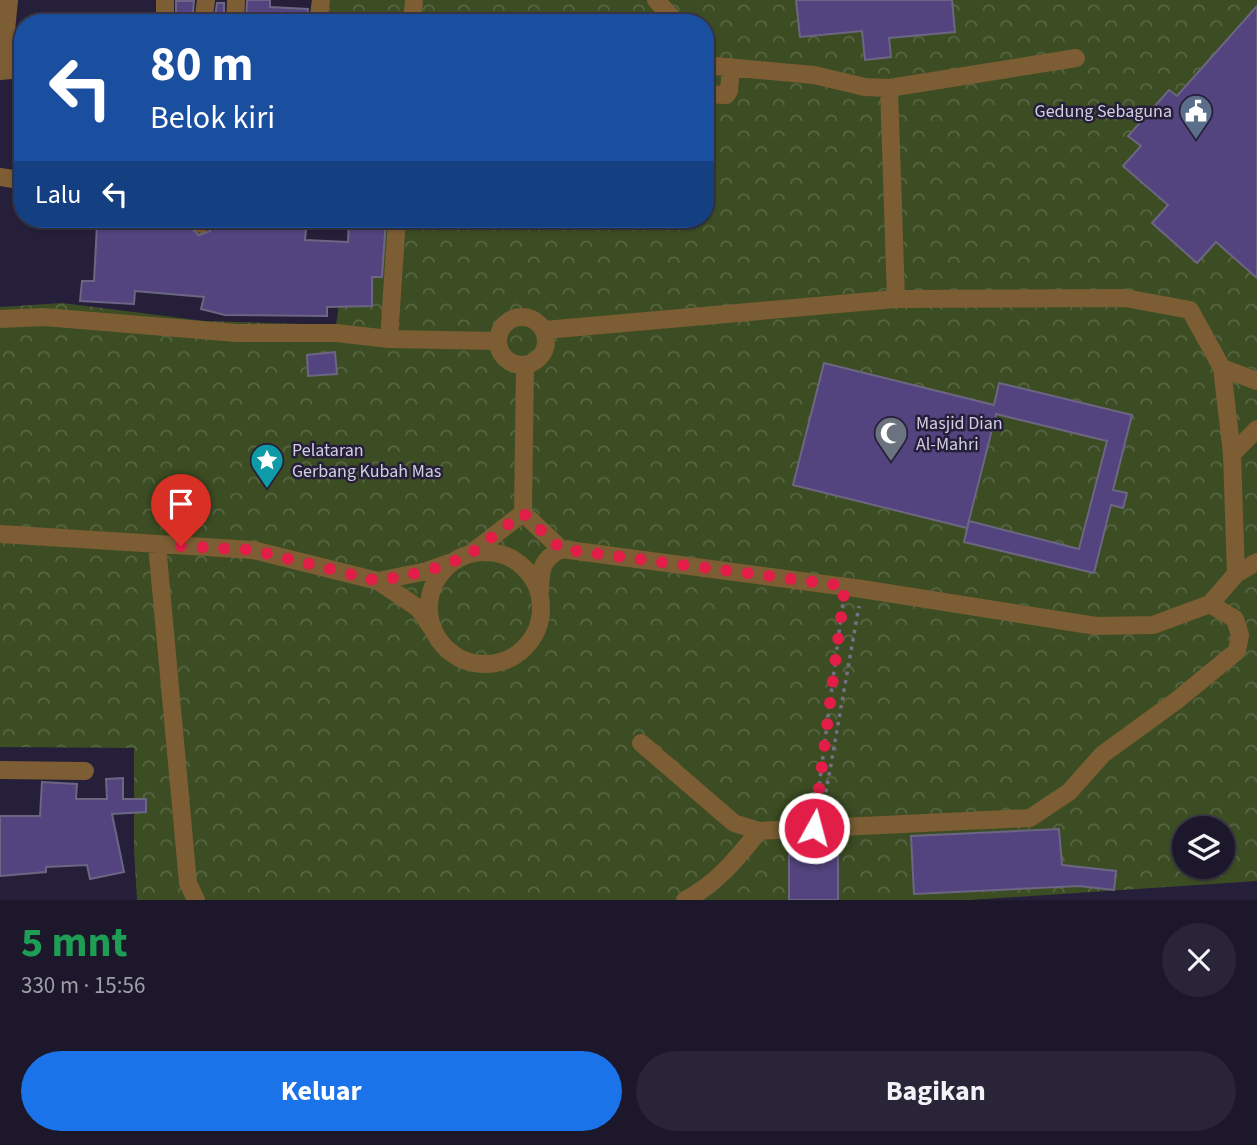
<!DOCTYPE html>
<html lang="id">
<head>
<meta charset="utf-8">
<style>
	body { margin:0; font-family:"Source Sans 3",sans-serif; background:#292437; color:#f1f3f6; height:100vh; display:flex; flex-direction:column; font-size:26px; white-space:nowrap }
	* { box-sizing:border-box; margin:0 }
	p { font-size:23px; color:#a09fa9 }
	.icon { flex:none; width:38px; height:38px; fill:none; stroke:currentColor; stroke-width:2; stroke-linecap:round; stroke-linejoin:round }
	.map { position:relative; height:900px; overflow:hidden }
	.drawer { display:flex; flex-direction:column; background:#1c172b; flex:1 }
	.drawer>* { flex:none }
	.top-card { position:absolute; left:14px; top:14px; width:700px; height:214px; border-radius:28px; box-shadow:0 2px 5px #0004,0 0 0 2px #3a3647; background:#1a4fa0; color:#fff; overflow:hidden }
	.controls { position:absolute; left:1172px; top:816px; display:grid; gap:14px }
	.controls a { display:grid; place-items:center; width:63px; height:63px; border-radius:50%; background:#1c172b; box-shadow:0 2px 5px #0004,0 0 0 2px #3a3647; font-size:35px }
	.pin { position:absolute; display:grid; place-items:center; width:60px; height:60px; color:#fff; margin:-72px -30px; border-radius:50% 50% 50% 0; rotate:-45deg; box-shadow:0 0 7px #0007 }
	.pin .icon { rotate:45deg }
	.me { position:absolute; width:77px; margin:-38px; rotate:7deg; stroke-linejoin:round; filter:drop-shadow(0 0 5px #0008) }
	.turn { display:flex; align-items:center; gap:24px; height:147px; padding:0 21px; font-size:32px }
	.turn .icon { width:91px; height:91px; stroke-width:2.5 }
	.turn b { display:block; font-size:49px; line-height:60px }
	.then { display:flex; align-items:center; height:66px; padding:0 21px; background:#0003; gap:14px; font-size:26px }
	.round { display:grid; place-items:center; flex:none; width:74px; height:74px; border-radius:37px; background:#292437 }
	.headline { display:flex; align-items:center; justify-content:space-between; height:119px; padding:0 21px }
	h1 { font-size:42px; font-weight:700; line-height:52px; color:#1e9e55 }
	.cta { display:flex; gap:14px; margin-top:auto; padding:14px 21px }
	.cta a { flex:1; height:80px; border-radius:42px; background:#1a73e8; color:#fff; font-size:28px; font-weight:700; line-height:80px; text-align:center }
	.cta a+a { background:#292437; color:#f1f3f6 }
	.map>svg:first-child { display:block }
</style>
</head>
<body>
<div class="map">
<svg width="1257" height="900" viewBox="0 0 1257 900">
	<defs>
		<pattern id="park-crowns" width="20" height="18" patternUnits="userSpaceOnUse" patternTransform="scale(1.75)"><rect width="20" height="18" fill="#3c4d23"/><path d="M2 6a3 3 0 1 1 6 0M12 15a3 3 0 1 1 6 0" fill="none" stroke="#576643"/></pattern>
	</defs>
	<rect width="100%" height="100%" fill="#261f39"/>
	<path fill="url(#park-crowns)" fill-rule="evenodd" d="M 329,0 L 1257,0 L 1257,881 L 969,900 L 137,900 L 134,850 L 134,748 L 0,747 L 0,307 L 62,303 L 205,321 L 336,325 L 352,219 L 705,219 L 705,23 L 324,23 ZM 1185,828 L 1223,828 L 1223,866 L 1185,866 Z"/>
	<path fill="#53437e" stroke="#6c6683" stroke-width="2" d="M 247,0 L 270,0 L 270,7 L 308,9 L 307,23 L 246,23 Z
		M 796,0 L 952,0 L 955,32 L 889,38 L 891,57 L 865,60 L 862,31 L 800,37 Z
		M 176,1 L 194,1 L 192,23 L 176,23 Z
		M 217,3 L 224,3 L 224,23 L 214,23 Z
		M 1257,6 L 1257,278 L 1216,242 L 1197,263 L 1152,223 L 1168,205 L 1123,166 L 1141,146 L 1128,136 L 1169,90 L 1177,96 Z
		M 148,219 L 190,219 L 191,228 L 199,235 L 210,231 L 213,219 L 307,219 L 305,240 L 348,242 L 349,219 L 386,219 L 382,277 L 372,277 L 372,306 L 327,307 L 327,316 L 225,315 L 201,309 L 204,297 L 135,291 L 134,304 L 80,301 L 82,281 L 94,281 L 97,225 L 147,227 Z
		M 335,352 L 337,374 L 308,376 L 307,355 Z
		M 824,363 L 994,405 L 999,383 L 1132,415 L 1113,490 L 1127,493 L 1123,508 L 1111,505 L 1094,573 L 964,542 L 969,521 L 1079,549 L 1107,441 L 996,414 L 967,528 L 793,485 Z
		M 123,778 L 123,799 L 146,799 L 146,812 L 112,814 L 124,872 L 90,879 L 87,865 L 46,867 L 46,872 L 0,876 L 0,816 L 40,816 L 42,782 L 77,784 L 76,799 L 107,799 L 106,779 Z
		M 1059,829 L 1062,865 L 1116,871 L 1114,890 L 1079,886 L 914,894 L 911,836 Z
		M 789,849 L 838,849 L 838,900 L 789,900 Z"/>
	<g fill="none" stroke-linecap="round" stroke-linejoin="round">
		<path stroke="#757086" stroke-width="3.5" stroke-dasharray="3.5 5" stroke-linecap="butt" d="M 823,809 L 859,606
			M 816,810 L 843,602"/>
		<path stroke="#7c5d34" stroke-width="18" d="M 656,0 L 677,23
			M 165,23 L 165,0
			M 203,23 L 206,0
			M 235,23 L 236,0
			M 318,23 L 321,0
			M 412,23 L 414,0
			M 705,65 L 814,75 L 865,87 L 889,88 L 1076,58
			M 0,71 L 23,69
			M 2,71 L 9,0
			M 889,88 L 896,299
			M 705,94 L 726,95 L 729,91 L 731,67
			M 0,177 L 13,179
			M 201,224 L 202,219
			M498 341a24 24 0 1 1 48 0a24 24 0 1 1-48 0Z
			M 0,319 L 44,317 L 237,333 L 336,333 L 389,339 L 497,341
			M 389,339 L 397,219
			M 525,365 L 523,513 L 561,549 L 862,589 L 1096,626 L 1153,625 L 1210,604 L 1236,574 L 1232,454 L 1222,368 L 1190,310 L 1125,298 L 896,299 L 545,330
			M 1222,368 L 1257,381
			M 1232,454 L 1257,429
			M 0,534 L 253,550 L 378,581 L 418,608 L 431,627
			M 157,545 L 188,883 L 196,900
			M429 608a56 56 0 1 1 112 0a56 56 0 1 1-112 0Z
			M 470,554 L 523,513
			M 1236,574 L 1257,562
			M 378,581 L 427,571 L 449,563
			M 540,592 C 541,569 540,561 561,549
			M 641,743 L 734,823 L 759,831 L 1030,818 L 1069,792 L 1103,754 L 1176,701 L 1237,651 L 1240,635 L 1235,619 L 1210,604
			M 0,770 L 85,771
			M 685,900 C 716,885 738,857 759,831"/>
	</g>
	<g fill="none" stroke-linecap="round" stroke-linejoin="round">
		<path stroke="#e11d48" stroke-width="12" stroke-dasharray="0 21.6" d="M 181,546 L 253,550 L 378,581 L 427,571 L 450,563 L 470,554 L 523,513 L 561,549 L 845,586 L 814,828"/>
	</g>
	<defs>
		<symbol id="civic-pin" viewBox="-11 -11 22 30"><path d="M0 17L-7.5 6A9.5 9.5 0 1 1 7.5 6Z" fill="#5c6f8a" stroke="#261f39"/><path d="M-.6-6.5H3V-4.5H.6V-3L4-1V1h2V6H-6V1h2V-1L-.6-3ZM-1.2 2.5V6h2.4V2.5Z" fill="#fff"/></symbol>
		<symbol id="mosque-pin" viewBox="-11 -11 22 30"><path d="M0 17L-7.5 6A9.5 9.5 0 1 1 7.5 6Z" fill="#6b7280" stroke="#261f39"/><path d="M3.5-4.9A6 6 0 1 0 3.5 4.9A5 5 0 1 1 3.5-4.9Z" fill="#fff"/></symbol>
		<symbol id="sight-pin" viewBox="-11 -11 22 30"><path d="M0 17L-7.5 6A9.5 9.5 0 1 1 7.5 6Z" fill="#0f9aa8" stroke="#261f39"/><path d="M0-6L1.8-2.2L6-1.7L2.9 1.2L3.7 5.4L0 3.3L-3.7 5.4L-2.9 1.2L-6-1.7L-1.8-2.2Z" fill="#fff"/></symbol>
	</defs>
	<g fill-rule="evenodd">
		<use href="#civic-pin" x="1177" y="92" width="38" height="52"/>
		<use href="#mosque-pin" x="872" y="414" width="38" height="52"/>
		<use href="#sight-pin" x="248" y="441" width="38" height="52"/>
	</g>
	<g text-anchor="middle" stroke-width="5" stroke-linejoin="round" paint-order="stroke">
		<g font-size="18" fill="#d2cfe0" stroke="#261f39" text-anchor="start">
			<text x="1172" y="117" text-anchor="end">Gedung Sebaguna</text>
			<text x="916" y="429">Masjid Dian<tspan x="916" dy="21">Al-Mahri</tspan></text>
			<text x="292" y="456">Pelataran<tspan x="292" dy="21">Gerbang Kubah Mas</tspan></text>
		</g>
	</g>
</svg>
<div class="controls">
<a><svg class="icon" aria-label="layers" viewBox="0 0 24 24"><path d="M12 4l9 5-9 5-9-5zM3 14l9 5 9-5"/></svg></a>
</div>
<div class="pin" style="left:181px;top:546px;background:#d93025"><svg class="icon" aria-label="arrive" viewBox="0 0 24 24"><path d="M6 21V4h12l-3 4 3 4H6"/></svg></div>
<svg class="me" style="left:814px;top:828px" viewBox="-20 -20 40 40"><circle r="17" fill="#e11d48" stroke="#fff" stroke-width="3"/><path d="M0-11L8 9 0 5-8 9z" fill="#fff"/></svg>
<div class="top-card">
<div class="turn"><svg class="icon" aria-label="left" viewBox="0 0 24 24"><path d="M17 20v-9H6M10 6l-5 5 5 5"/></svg><div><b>80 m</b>Belok kiri</div></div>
<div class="then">Lalu<svg class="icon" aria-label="left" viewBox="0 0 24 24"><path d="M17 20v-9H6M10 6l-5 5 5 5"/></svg></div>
</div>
</div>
<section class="drawer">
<div class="headline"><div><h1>5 mnt</h1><p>330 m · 15:56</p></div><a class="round"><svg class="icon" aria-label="close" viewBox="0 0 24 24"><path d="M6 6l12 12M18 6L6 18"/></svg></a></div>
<div class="cta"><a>Keluar</a><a>Bagikan</a></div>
</section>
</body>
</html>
